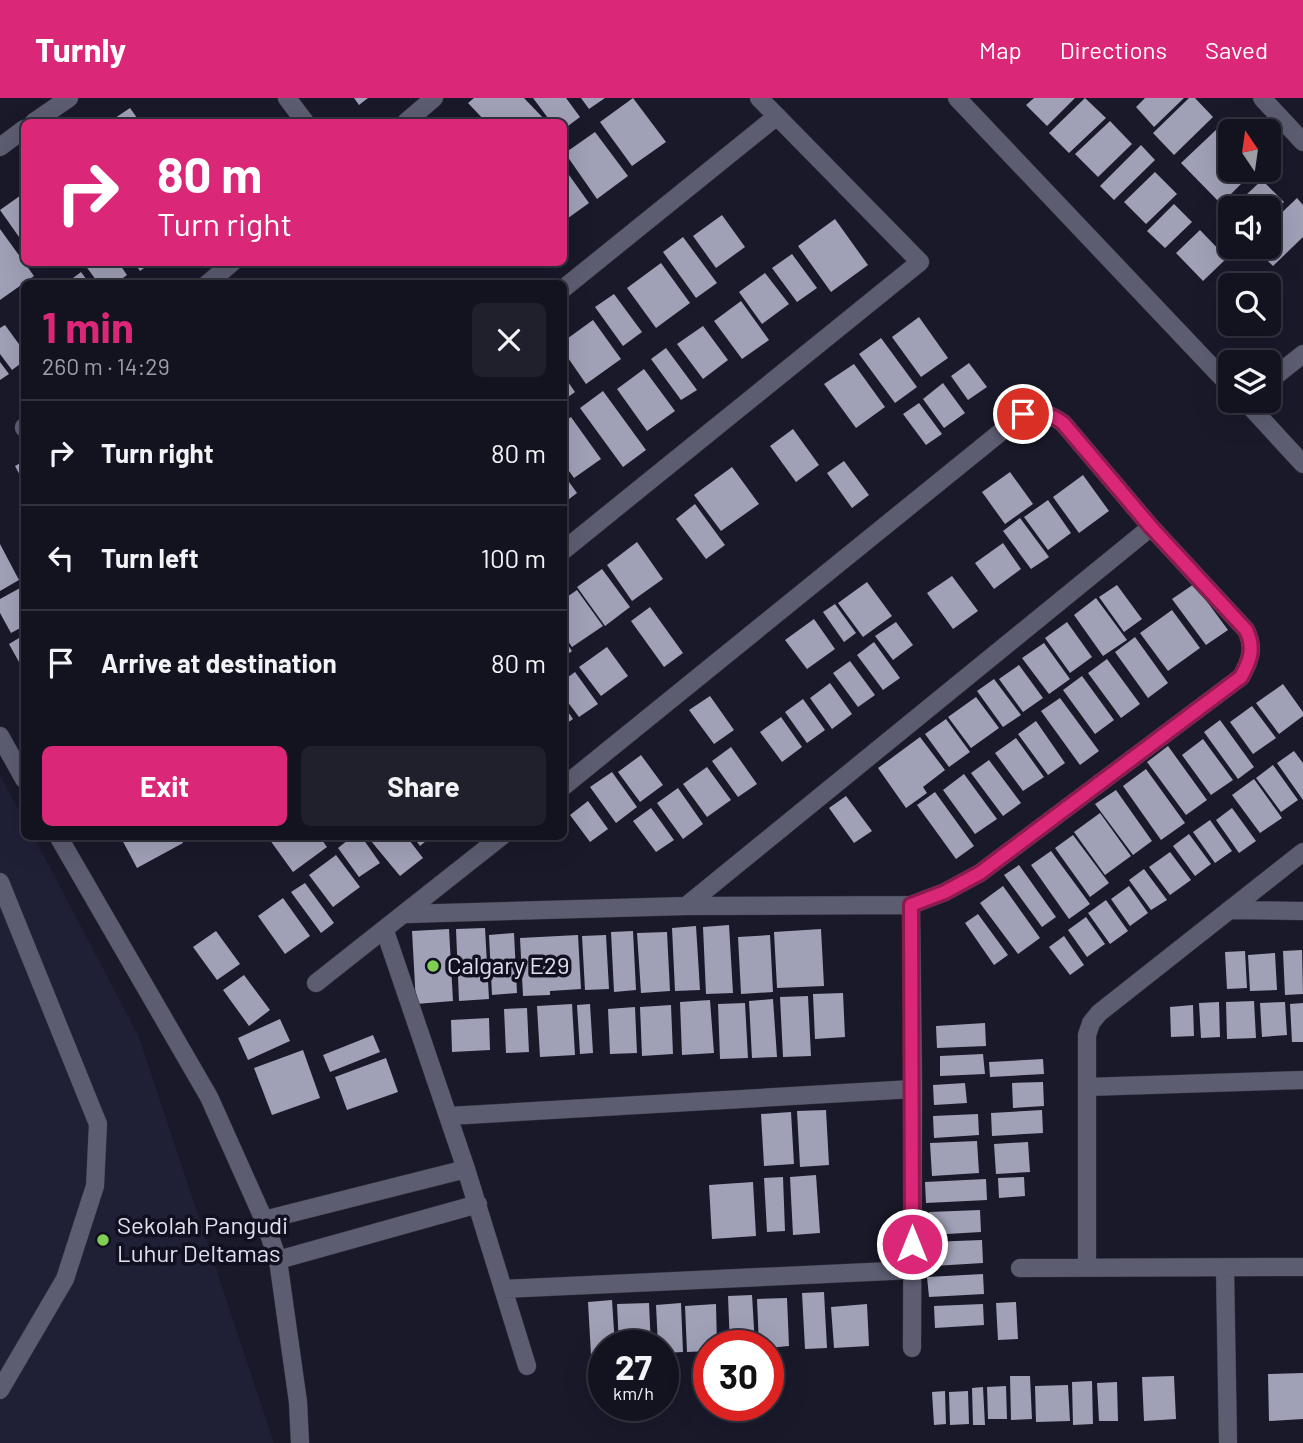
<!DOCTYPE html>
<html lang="en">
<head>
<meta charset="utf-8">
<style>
	body { margin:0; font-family:Barlow,sans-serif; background:#20202d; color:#f1f3f6; height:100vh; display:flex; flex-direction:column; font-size:26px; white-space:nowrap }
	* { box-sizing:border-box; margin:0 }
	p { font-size:23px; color:#9d9ea5 }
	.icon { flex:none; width:38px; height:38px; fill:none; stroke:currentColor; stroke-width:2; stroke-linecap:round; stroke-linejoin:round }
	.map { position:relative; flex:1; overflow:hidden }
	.details { position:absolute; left:21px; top:182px; width:546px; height:560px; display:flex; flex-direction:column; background:#131320; border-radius:10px; box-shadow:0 7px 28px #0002,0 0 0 2px #32323e }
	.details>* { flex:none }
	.guide { position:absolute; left:21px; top:21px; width:546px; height:147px; border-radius:10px; box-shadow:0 7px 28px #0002,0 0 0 2px #32323e; background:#db2777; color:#fff; overflow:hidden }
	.needle { width:46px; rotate:347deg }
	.tools { position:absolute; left:1218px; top:21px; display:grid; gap:14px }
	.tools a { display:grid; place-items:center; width:63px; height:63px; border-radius:10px; background:#131320; box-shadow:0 7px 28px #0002,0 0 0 2px #32323e; font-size:35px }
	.speed { position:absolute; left:588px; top:1232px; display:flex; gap:14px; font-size:35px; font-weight:700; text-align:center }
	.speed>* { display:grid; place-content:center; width:91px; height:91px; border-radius:50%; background:#131320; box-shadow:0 7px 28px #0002,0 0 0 2px #32323e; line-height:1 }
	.speed small { font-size:18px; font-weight:400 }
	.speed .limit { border:10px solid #d22; background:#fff; color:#111 }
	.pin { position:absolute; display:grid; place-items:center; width:60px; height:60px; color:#fff; margin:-30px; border:4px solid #fff; border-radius:50%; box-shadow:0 2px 7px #0007 }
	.me { position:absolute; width:77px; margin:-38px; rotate:0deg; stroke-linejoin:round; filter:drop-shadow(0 0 5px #0008) }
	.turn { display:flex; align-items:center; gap:24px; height:147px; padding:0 21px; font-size:32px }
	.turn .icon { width:91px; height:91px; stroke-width:2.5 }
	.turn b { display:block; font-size:49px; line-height:60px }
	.round { display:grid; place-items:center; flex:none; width:74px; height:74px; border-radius:10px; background:#20202d }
	.overview { display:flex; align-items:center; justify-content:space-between; height:119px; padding:0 21px }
	h1 { font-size:42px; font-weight:700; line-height:52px; color:#db2777 }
	.button { display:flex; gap:14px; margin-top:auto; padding:14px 21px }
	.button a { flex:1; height:80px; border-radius:10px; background:#db2777; color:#fff; font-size:28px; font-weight:700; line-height:80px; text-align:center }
	.button a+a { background:#20202d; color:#f1f3f6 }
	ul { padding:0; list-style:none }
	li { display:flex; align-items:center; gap:21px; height:105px; padding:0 21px; border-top:2px solid #32323e }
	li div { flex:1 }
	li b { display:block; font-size:26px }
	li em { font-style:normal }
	header { display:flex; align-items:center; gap:42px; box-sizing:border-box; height:98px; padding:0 35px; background:#db2777; color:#fff }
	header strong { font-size:33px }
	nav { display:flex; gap:38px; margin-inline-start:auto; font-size:24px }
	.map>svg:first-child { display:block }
</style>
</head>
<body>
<header>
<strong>Turnly</strong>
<nav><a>Map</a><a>Directions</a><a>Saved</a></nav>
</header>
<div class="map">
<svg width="1303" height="1345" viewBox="0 0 1303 1345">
	<rect width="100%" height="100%" fill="#19192a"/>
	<path fill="#1f1f36" d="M 0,678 L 24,721 L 24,738 L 34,739 L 139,939 L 274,1345 L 0,1345 Z"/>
	<path fill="#a0a1b7" d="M 354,0 L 368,0 L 359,7 Z
		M 474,0 L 524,0 L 547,24 L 486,24 L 468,5 Z
		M 533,0 L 566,0 L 580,19 L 564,31 L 564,24 L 551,24 Z
		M 581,0 L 605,0 L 589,11 Z
		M 633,0 L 666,44 L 632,68 L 600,24 Z
		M 1034,0 L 1075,0 L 1047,28 L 1026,7 Z
		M 1085,0 L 1106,20 L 1069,55 L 1049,35 Z
		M 1145,0 L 1184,0 L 1154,29 L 1136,9 Z
		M 1189,0 L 1195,0 L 1213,19 L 1174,57 L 1153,35 Z
		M 130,10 L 140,24 L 109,24 Z
		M 1110,23 L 1132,46 L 1098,79 L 1075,56 Z
		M 1217,31 L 1230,44 L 1230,72 L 1251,72 L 1253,74 L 1221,106 L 1181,65 Z
		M 595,34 L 628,78 L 597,101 L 565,55 Z
		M 1141,47 L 1155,62 L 1114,102 L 1100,88 Z
		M 564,70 L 589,105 L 564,123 Z
		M 1155,74 L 1177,96 L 1146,126 L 1124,104 Z
		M 1262,82 L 1284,104 L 1269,119 L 1269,110 L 1232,110 Z
		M 24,95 L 24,146 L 0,112 Z
		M 1297,100 L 1303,107 L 1303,139 L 1273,168 L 1254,149 L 1269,149 L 1269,127 Z
		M 1174,106 L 1192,124 L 1165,150 L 1147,133 Z
		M 722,117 L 745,149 L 716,170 L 693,138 Z
		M 835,121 L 868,167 L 831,194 L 798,148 Z
		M 0,131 L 34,178 L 0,202 Z
		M 1200,132 L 1227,160 L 1203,183 L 1176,155 Z
		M 683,139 L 717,185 L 696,200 L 663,154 Z
		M 792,156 L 817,190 L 797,204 L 772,170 Z
		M 89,164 L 118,164 L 127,177 L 115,186 L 99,186 L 85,167 Z
		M 134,164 L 152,164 L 140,173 Z
		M 661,165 L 690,205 L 656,230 L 627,190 Z
		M 81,174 L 90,186 L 65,186 Z
		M 765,175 L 789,206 L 762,226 L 739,194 Z
		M 614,196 L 642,234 L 623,248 L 595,209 Z
		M 741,203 L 769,242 L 742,261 L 714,223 Z
		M 919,219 L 948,260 L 921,279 L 892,239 Z
		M 593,222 L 621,261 L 586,286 L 564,254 L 564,243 Z
		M 5,227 L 24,253 L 24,263 L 12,272 L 0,256 L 0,230 Z
		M 703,228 L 728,262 L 703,281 L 677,246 Z
		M 881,240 L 917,289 L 895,305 L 859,256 Z
		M 666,250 L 697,292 L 681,302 L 651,261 Z
		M 0,264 L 9,276 L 0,282 Z
		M 969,265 L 987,289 L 968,302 L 951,278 Z
		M 854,266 L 885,309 L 856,330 L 824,286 Z
		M 644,271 L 675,313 L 647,333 L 617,291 Z
		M 564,278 L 575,294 L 564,302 Z
		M 943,285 L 965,315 L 944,330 L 923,301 Z
		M 603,293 L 646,352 L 623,369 L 580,310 Z
		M 919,305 L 942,336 L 926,347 L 903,316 Z
		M 571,319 L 601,361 L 574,380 L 564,366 L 564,324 Z
		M 793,331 L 819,367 L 796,384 L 770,348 Z
		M 24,363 L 24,385 L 15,368 Z
		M 844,363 L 869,397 L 852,410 L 827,375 Z
		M 732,369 L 759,406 L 721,433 L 694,397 Z
		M 1010,374 L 1033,406 L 1005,426 L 982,394 Z
		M 564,377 L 577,395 L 564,405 Z
		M 1083,377 L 1109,413 L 1079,435 L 1053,399 Z
		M 1048,402 L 1071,435 L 1048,452 L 1024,419 Z
		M 695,406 L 725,447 L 706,461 L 676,421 Z
		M 1020,420 L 1049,459 L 1031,471 L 1003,433 Z
		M 637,444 L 663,481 L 632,503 L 607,467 Z
		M 1003,445 L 1021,471 L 994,491 L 975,465 Z
		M 0,446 L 19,482 L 0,493 Z
		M 602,471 L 630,509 L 605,528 L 577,489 Z
		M 952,478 L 978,513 L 953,531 L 927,495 Z
		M 867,484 L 892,518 L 863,539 L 838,505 Z
		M 1194,486 L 1228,532 L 1206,547 L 1172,501 Z
		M 1117,487 L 1142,521 L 1124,534 L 1099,499 Z
		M 20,490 L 24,498 L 24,528 L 11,535 L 0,515 L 0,501 Z
		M 577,492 L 603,528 L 572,549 L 564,537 L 564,501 Z
		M 1096,500 L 1127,542 L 1103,558 L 1074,517 Z
		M 835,506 L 856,535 L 844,544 L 823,514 Z
		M 650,509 L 683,555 L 664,569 L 631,523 Z
		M 1172,512 L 1200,550 L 1168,573 L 1140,535 Z
		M 814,521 L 835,551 L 807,571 L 785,542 Z
		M 896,524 L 913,547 L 893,562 L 875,538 Z
		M 1067,524 L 1092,559 L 1070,575 L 1045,540 Z
		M 24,537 L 24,573 L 9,546 Z
		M 1135,539 L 1168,585 L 1148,600 L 1115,554 Z
		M 564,541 L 572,553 L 564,559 Z
		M 874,544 L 900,580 L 883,592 L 857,557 Z
		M 1044,545 L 1070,581 L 1049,596 L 1022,560 Z
		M 607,549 L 628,578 L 601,598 L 579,569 Z
		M 1107,561 L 1140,606 L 1121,620 L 1088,575 Z
		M 850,563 L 875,597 L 858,609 L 833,575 Z
		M 1019,567 L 1043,600 L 1023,614 L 999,581 Z
		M 575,574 L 598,606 L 579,619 L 564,599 L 564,582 Z
		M 1082,578 L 1114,622 L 1095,636 L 1063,592 Z
		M 994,581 L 1021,617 L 1003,629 L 977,593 Z
		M 830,585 L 852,616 L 832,631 L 810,600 Z
		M 1283,586 L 1303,614 L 1303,618 L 1279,636 L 1256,605 Z
		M 710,598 L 734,632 L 714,646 L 689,612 Z
		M 976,599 L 999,630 L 971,650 L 948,619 Z
		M 1060,600 L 1099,653 L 1080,667 L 1041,613 Z
		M 803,601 L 825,632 L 807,645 L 785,614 Z
		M 564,608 L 573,621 L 564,627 Z
		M 1252,608 L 1276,640 L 1253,656 L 1230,624 Z
		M 781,619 L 802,649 L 782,664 L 760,634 Z
		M 946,621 L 970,654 L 949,669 L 925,636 Z
		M 1220,622 L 1254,669 L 1238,681 L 1204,634 Z
		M 1036,623 L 1065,665 L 1048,677 L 1018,636 Z
		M 920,639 L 945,672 L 923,689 L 927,695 L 906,710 L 878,670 Z
		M 1016,640 L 1044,679 L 1023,693 L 995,655 Z
		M 1203,641 L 1233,682 L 1211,697 L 1182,657 Z
		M 1168,648 L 1207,702 L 1186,717 L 1147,664 Z
		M 731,649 L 757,686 L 738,699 L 712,663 Z
		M 1294,653 L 1303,665 L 1303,702 L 1277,665 Z
		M 641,657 L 663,687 L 640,704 L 618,674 Z
		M 989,662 L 1021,705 L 1003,718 L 971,675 Z
		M 1273,667 L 1298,702 L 1281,714 L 1256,680 Z
		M 707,669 L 731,702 L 707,719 L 683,686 Z
		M 1146,671 L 1185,725 L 1161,742 L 1123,688 Z
		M 612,674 L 637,709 L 616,725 L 590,689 Z
		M 964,676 L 997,721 L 975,736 L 943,692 Z
		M 1254,681 L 1282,720 L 1260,735 L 1232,697 Z
		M 678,690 L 703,726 L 683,741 L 657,705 Z
		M 1116,692 L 1152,743 L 1133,757 L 1095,706 Z
		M 935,694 L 974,748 L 956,761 L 917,707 Z
		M 846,698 L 872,733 L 854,745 L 829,710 Z
		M 588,703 L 608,731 L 590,744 L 570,717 Z
		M 651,710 L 674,742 L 656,754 L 633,723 Z
		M 1232,710 L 1256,743 L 1239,755 L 1216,722 Z
		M 1100,715 L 1131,758 L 1105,777 L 1074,734 Z
		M 1210,722 L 1232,753 L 1215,765 L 1193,734 Z
		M 1189,736 L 1211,766 L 1195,778 L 1173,748 Z
		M 1073,737 L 1109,785 L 1090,799 L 1055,750 Z
		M 120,738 L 179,738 L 183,745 L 137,770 Z
		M 267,738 L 319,738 L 327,749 L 293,774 Z
		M 353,738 L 361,738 L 380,765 L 359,779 L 338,750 Z
		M 376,738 L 406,738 L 423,760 L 400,778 L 371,743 Z
		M 413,738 L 432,738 L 420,748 Z
		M 1051,753 L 1090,806 L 1069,821 L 1031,767 Z
		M 1170,754 L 1191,782 L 1170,797 L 1149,769 Z
		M 336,757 L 360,789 L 333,809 L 309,777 Z
		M 1019,767 L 1056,819 L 1042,829 L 1004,777 Z
		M 1144,771 L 1167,802 L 1151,812 L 1129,782 Z
		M 305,785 L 334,825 L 321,835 L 291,794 Z
		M 1003,788 L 1040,840 L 1018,856 L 980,805 Z
		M 1129,788 L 1148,815 L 1130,828 L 1111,801 Z
		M 283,800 L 310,838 L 285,856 L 258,818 Z
		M 1106,802 L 1128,833 L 1110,846 L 1088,815 Z
		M 978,816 L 1008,857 L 994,867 L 965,825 Z
		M 1086,819 L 1105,846 L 1087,859 L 1068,832 Z
		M 729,827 L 733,895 L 706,896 L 703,829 Z
		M 696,828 L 700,892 L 675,893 L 672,830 Z
		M 485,830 L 489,901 L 459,903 L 456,831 Z
		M 449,831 L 453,903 L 416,906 L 412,833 Z
		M 821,831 L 824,888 L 777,890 L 774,834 Z
		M 216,833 L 240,866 L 217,882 L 193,849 Z
		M 633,833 L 636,892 L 614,894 L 611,834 Z
		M 667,834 L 670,893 L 641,895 L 637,835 Z
		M 514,835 L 517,895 L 492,897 L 489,837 Z
		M 578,837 L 581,891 L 550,893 L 550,897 L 523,898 L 520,840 Z
		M 606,837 L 609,891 L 585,892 L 582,838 Z
		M 770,837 L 773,894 L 741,896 L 738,839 Z
		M 1064,838 L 1084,867 L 1070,877 L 1049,849 Z
		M 1302,852 L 1303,896 L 1285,897 L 1283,853 Z
		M 1245,853 L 1247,890 L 1227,891 L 1225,854 Z
		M 1275,855 L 1277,892 L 1250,893 L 1248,857 Z
		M 244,877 L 270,912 L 249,928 L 223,892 Z
		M 843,895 L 845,939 L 815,941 L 813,896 Z
		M 808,898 L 811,958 L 783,959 L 780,899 Z
		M 773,901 L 777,959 L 752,960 L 749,903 Z
		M 710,902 L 714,955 L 682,957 L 680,904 Z
		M 1254,903 L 1256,940 L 1227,941 L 1226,904 Z
		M 1219,904 L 1220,939 L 1201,940 L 1199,905 Z
		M 1285,904 L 1287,937 L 1262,939 L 1260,905 Z
		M 745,905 L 748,960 L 720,961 L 718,906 Z
		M 1303,905 L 1303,944 L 1292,944 L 1290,906 Z
		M 572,906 L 575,957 L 540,959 L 537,908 Z
		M 590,906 L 593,955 L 580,956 L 577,907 Z
		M 671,907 L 673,956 L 642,958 L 640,909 Z
		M 1193,907 L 1194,938 L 1171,939 L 1170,909 Z
		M 635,909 L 637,955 L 610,956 L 608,911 Z
		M 527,910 L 529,954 L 506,955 L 504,911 Z
		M 489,920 L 490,952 L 452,954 L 451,922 Z
		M 280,921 L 290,943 L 248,962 L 238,940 Z
		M 985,925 L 986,948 L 937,950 L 936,928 Z
		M 373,937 L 380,954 L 330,974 L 323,957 Z
		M 303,952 L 320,1000 L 272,1017 L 254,970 Z
		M 983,956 L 985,976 L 940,978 L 940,958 Z
		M 386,960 L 398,994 L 347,1012 L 335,979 Z
		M 1043,961 L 1044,976 L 990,979 L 989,964 Z
		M 1043,984 L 1044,1008 L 1013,1010 L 1012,985 Z
		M 965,985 L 967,1005 L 934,1007 L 933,987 Z
		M 826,1012 L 829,1067 L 800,1069 L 797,1013 Z
		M 1042,1012 L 1043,1035 L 992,1038 L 991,1015 Z
		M 791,1014 L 794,1066 L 764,1068 L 761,1016 Z
		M 978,1016 L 979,1037 L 934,1040 L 933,1018 Z
		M 977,1043 L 979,1075 L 932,1078 L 930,1045 Z
		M 1028,1044 L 1030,1074 L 996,1076 L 994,1046 Z
		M 816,1077 L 820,1135 L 793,1137 L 790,1079 Z
		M 783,1079 L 785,1133 L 767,1134 L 764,1080 Z
		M 1024,1079 L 1025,1098 L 999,1100 L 998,1080 Z
		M 986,1081 L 987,1102 L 926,1105 L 925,1084 Z
		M 753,1084 L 756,1138 L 712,1141 L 709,1087 Z
		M 980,1112 L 981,1134 L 930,1137 L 929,1114 Z
		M 982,1142 L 983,1165 L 933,1168 L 931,1144 Z
		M 983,1176 L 984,1196 L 929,1199 L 927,1179 Z
		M 824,1194 L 827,1250 L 805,1251 L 802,1195 Z
		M 752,1197 L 755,1247 L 730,1248 L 728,1198 Z
		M 787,1200 L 789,1248 L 768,1250 L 768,1248 L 759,1248 L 757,1201 Z
		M 612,1202 L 615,1248 L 604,1248 L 604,1256 L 591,1257 L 588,1204 Z
		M 1016,1204 L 1018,1241 L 998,1242 L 996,1205 Z
		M 649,1205 L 651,1248 L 619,1248 L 617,1206 Z
		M 681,1205 L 683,1254 L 663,1255 L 663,1248 L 658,1248 L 656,1207 Z
		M 716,1206 L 717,1248 L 709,1248 L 709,1253 L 687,1254 L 685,1208 Z
		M 867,1206 L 869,1248 L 834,1250 L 831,1209 Z
		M 983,1206 L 984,1227 L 935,1230 L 934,1208 Z
		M 1303,1275 L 1303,1321 L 1269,1323 L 1268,1276 Z
		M 1010,1278 L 1030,1278 L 1032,1321 L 1011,1322 Z
		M 1174,1278 L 1176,1321 L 1144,1323 L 1142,1279 Z
		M 1092,1283 L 1093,1326 L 1073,1327 L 1072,1284 Z
		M 1117,1284 L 1118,1323 L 1099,1323 L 1097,1285 Z
		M 1068,1287 L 1070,1323 L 1036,1324 L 1035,1288 Z
		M 1006,1288 L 1007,1321 L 988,1321 L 987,1289 Z
		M 983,1289 L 985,1327 L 973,1327 L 972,1290 Z
		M 945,1293 L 946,1326 L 934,1327 L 932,1294 Z
		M 968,1293 L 969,1326 L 950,1327 L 949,1294 Z"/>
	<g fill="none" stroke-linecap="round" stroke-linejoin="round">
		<defs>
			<path id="minor" d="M 287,0 L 305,24
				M 957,0 L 1230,288
				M 1262,0 L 1303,44
				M 34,24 L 69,0
				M 406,24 L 434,0
				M 0,49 L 24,31
				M 207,186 L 233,164
				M 564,190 L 777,18
				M 1269,283 L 1303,256
				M 1245,303 L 1303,366
				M 24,330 L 24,329
				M 564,452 L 920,164 L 759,0
				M 0,638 L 24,681
				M 58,738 L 209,999 L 264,1122 L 278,1162 L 298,1304 L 300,1345
				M 0,784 L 98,1026 L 95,1088 L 65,1181 L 0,1292
				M 911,807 L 913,991 L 912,1250
				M 686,808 L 1151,429
				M 1229,812 L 1303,813
				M 407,816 L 686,808 L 911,807 L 945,794 L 980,775 L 1241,579 C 1250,563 1255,550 1246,532 L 1151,429 L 1063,325 C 1051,316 1038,312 1023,316 L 564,688
				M 385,833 L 466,1071 L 527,1268
				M 316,885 L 502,738
				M 1087,989 L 1303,982
				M 449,1018 L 913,991
				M 264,1122 L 466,1071
				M 278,1162 L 478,1106
				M 1020,1170 L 1303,1169
				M 1087,1170 L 1087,937 L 1091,925 L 1099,915 L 1303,754
				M 1225,1170 L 1228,1345
				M 503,1191 L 912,1172"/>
		</defs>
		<use href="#minor" stroke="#353542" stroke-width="19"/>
		<use href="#minor" stroke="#5c5d71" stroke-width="18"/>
	</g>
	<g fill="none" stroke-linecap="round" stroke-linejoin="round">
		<defs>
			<path id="route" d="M 912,1146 L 911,807 L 945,794 L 980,775 L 1241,579 C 1250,563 1255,550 1246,532 L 1151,429 L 1063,325 C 1051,316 1038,312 1023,316"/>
		</defs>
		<use href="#route" stroke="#8e194d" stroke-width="18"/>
		<use href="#route" stroke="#db2777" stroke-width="12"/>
	</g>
	<g fill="#7fd052" stroke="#101020" stroke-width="2.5">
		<circle cx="433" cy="868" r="7"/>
		<circle cx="103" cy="1142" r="7"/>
	</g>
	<g text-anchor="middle" stroke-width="7" stroke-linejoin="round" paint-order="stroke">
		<g font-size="24" fill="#e0e1ed" stroke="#101020" text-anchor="start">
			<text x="447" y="876">Calgary E29</text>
			<text x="117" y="1136">Sekolah Pangudi<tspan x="117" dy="28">Luhur Deltamas</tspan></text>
		</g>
	</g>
</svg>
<div class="tools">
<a><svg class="needle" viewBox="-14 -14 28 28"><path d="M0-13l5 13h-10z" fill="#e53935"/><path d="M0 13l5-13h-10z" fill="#9d9ea5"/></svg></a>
<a><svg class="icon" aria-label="sound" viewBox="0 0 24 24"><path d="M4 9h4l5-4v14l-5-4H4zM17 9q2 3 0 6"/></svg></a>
<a><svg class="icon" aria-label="search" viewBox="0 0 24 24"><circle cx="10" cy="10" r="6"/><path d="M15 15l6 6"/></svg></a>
<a><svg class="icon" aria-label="layers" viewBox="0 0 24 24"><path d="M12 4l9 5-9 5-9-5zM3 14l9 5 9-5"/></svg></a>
</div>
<div class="speed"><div>27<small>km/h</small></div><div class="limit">30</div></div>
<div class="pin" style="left:1023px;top:316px;background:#d93025"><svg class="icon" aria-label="arrive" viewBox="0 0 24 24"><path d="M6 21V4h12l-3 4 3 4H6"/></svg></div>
<svg class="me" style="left:912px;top:1146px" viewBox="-20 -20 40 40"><circle r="17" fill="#db2777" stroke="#fff" stroke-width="3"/><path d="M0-11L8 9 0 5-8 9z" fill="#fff"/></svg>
<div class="guide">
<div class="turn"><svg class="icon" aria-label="right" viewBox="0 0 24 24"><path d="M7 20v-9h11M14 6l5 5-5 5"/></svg><div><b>80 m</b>Turn right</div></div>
</div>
<section class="details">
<div class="overview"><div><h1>1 min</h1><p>260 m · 14:29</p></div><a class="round"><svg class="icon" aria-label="close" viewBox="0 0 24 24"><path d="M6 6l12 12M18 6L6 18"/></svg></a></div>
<ul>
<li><svg class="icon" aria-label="right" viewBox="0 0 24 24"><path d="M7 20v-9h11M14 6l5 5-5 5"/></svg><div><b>Turn right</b></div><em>80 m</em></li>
<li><svg class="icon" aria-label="left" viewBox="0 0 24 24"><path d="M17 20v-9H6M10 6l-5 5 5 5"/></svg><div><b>Turn left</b></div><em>100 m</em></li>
<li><svg class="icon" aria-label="arrive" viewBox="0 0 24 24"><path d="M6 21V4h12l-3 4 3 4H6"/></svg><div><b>Arrive at destination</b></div><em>80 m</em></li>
</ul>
<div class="button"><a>Exit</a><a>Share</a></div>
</section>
</div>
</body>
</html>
